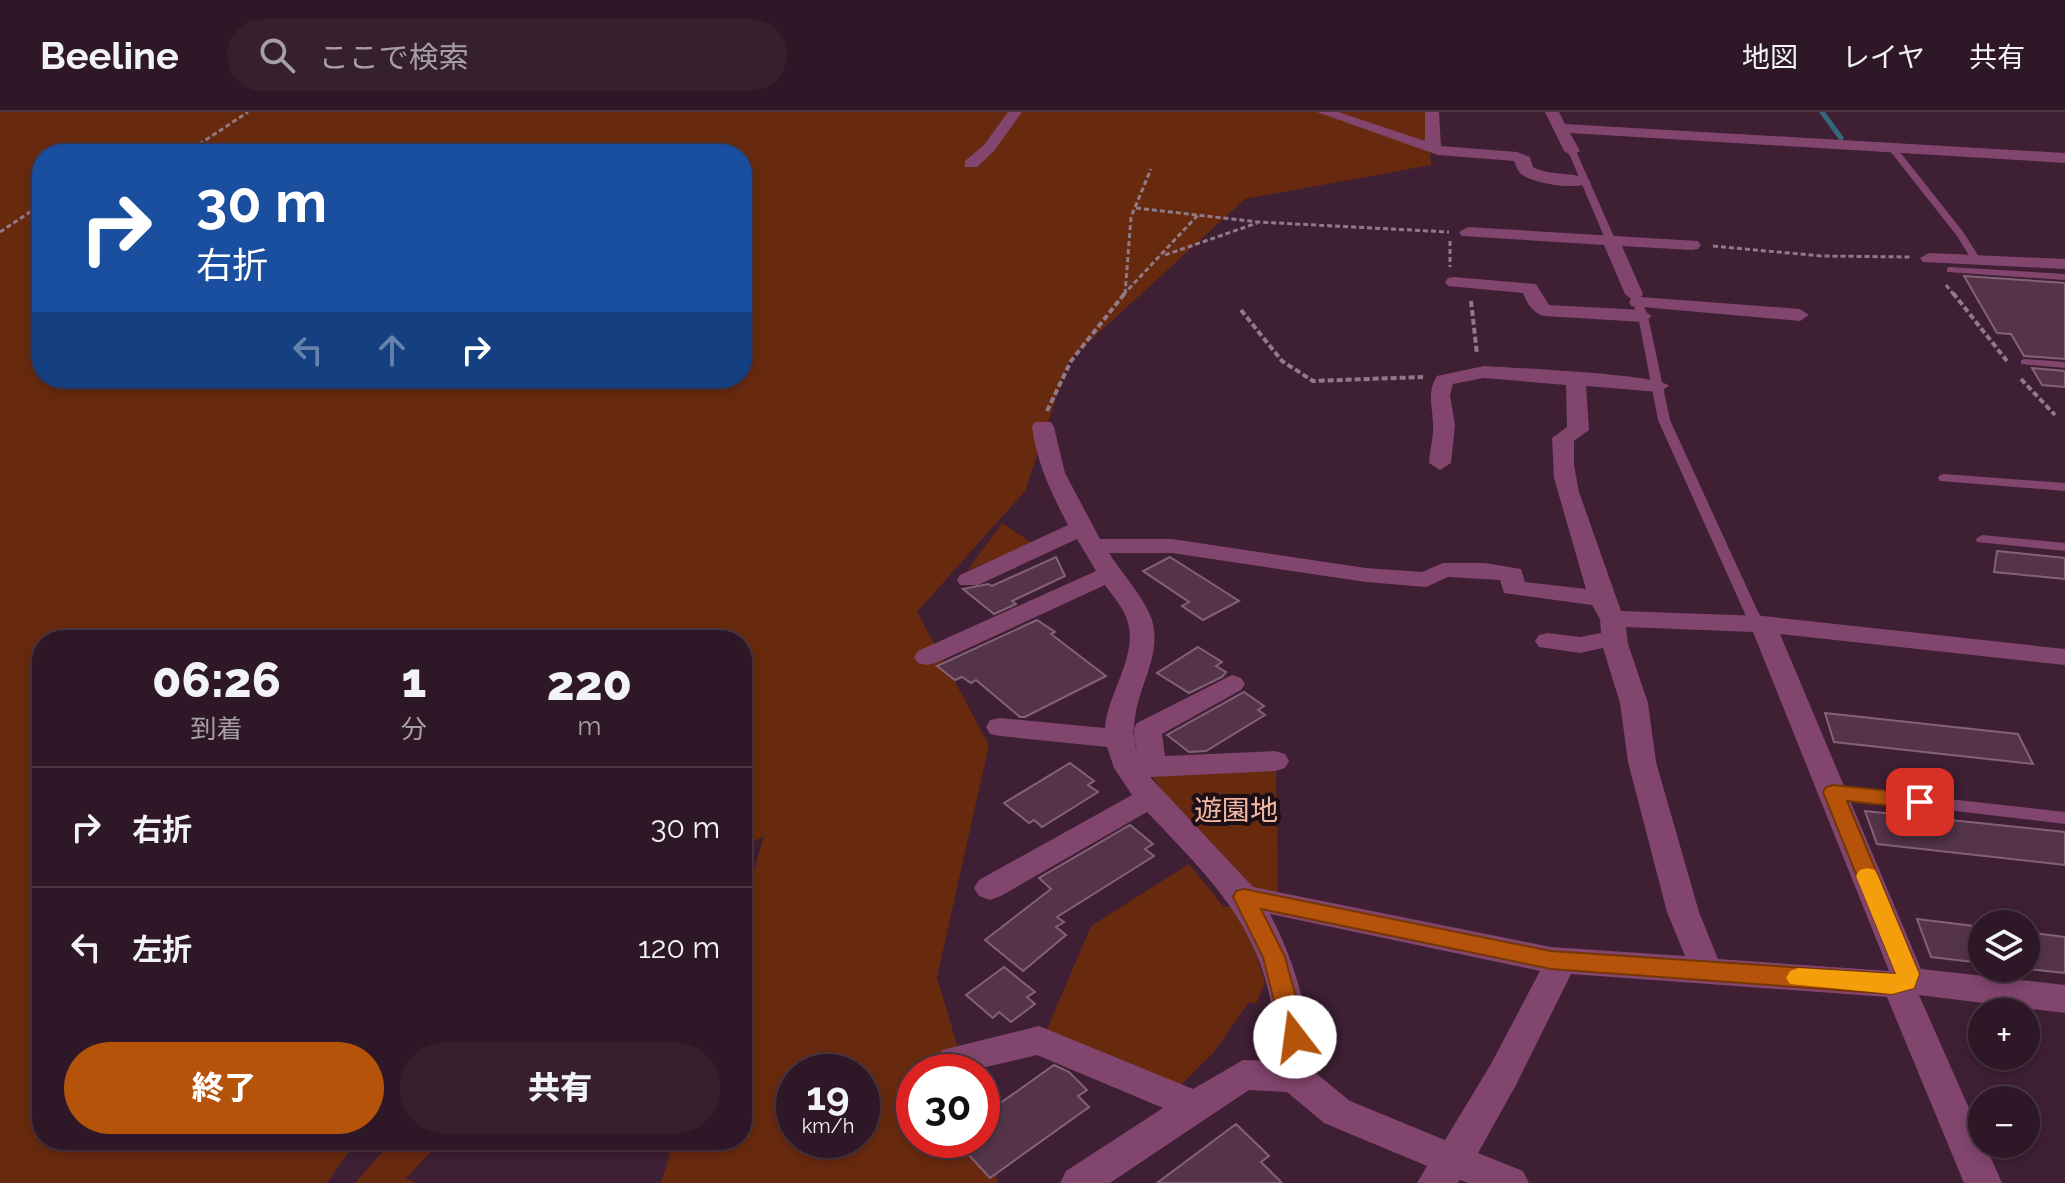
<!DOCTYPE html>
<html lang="ja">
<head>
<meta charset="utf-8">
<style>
	body { margin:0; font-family:Raleway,"Noto Sans JP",sans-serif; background:#36202e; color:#f1f3f6; height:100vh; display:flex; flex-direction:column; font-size:30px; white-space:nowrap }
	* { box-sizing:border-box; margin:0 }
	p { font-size:26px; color:#a79fa7 }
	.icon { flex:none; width:44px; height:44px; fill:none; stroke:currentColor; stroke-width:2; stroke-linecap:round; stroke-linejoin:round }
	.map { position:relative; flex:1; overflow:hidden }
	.drawer { position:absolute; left:32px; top:518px; width:720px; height:520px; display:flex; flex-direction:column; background:#2e1726; border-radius:32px; box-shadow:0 4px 12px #0003,0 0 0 2px #493643 }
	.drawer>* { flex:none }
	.top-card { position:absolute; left:32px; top:32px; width:720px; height:244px; border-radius:32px; box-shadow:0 4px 12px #0003,0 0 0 2px #493643; background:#1a4fa0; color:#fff; overflow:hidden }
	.fabs { position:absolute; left:1968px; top:798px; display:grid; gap:16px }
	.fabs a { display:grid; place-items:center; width:72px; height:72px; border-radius:50%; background:#2e1726; box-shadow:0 4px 12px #0003,0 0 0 2px #493643; font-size:40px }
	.speed { position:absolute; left:776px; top:942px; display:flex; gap:16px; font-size:40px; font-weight:700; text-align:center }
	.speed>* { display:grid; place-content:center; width:104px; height:104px; border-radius:50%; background:#2e1726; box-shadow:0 4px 12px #0003,0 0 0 2px #493643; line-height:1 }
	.speed small { font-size:20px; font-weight:400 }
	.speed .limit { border:12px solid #d22; background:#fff; color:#111 }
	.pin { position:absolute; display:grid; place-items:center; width:68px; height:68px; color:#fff; margin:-34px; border-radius:16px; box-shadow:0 4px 12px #0006 }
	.me { position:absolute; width:88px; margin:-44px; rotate:345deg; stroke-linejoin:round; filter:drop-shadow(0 0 6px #0008) }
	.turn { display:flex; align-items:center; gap:28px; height:168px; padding:0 32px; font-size:36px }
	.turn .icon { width:104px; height:104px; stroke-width:2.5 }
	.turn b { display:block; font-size:56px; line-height:68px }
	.lanes { display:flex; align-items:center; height:76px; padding:0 32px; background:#0003; justify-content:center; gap:40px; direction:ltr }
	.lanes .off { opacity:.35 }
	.eta { display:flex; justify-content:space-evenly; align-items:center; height:136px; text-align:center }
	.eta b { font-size:48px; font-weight:800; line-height:56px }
	.cta { display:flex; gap:16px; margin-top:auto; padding:16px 32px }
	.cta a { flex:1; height:92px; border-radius:48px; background:#b45309; color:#fff; font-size:32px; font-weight:800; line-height:92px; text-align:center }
	.cta a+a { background:#36202e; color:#f1f3f6 }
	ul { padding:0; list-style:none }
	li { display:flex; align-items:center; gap:24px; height:120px; padding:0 32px; border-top:2px solid #493643 }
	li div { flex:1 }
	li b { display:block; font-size:30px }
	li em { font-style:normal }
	header { display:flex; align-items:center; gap:48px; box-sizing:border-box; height:112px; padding:0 40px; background:#2e1726; border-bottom:2px solid #493643 }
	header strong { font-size:38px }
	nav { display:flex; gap:44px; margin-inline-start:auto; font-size:28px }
	.search { width:560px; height:72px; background:#36202e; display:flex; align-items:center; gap:20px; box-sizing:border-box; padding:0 28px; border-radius:44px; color:#a79fa7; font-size:30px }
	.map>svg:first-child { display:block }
</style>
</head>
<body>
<header>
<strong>Beeline</strong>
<div class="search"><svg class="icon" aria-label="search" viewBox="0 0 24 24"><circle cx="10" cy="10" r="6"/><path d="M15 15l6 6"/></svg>ここで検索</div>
<nav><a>地図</a><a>レイヤ</a><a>共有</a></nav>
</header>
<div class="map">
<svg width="2065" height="1071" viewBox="0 0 2065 1071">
	<rect width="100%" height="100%" fill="#3e1f33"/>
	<path fill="#682a0f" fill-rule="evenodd" d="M 0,0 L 1428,0 L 1431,53 L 1245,87 L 1069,248 L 1025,379 L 917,500 L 989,633 L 937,865 L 965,960 L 914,960 L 914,1028 L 982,1028 L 982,1018 L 998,1071 L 661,1071 L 674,1028 L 742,1028 L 742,798 L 764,724 L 742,736 L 742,528 L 42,528 L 42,1028 L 357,1028 L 327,1071 L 0,1071 ZM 42,42 L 742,42 L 742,266 L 42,266 ZM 794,960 L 862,960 L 862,1028 L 794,1028 Z
		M 1002,411 L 1032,431 L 967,459 Z
		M 1276,654 L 1278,787 L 1257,784 C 1224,740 1180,705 1149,660 Z
		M 1189,752 L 1224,795 L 1233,795 L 1253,831 L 1265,871 L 1256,892 L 1249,890 L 1214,940 L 1177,977 L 1045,922 L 1091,814 Z
		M 393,1028 L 442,1028 L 406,1066 L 415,1071 L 355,1071 Z"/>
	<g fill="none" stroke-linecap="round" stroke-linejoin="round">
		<path stroke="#32697b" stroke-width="5" d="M 1822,0 L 1841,26"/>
	</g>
	<path fill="#553449" stroke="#856177" stroke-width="2" d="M 1964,164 L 2065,171 L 2065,247 L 2024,244 L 2011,222 L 1997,221 Z
		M 2032,256 L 2065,259 L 2065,275 L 2042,273 Z
		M 1997,439 L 2065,446 L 2065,467 L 1994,460 Z
		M 1056,445 L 1065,464 L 1012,489 L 1016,492 L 994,502 L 963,477 L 988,472 L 992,474 Z
		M 1170,445 L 1222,478 L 1239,489 L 1203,508 L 1182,494 L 1189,490 L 1143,459 Z
		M 1037,508 L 1055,520 L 1051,522 L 1106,564 L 1025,605 L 1020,605 L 976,568 L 971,571 L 962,565 L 955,568 L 937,554 Z
		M 1198,535 L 1222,550 L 1216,554 L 1226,560 L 1222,565 L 1189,581 L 1157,561 Z
		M 1244,580 L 1264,594 L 1258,598 L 1265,603 L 1206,639 L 1189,640 L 1167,623 Z
		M 1825,601 L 2018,622 L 2033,652 L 1834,630 Z
		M 1070,651 L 1094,669 L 1088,673 L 1098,680 L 1042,715 L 1034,708 L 1029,711 L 1004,691 Z
		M 1865,699 L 2065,720 L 2065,753 L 1877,732 Z
		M 1130,713 L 1153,732 L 1145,737 L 1154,744 L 1057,805 L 1064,810 L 1056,815 L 1066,823 L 1023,859 L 985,828 L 1051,777 L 1039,766 Z
		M 1917,807 L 1982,815 L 1982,851 L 1931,845 Z
		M 2026,820 L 2065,825 L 2065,861 L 2026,857 Z
		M 1004,855 L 1035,880 L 1027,885 L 1035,892 L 1011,910 L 999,900 L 993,906 L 966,883 Z
		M 1054,953 L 1069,960 L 1087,978 L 1078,984 L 1089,995 L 990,1066 L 955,1028 L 982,1028 L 982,1004 Z
		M 1236,1012 L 1269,1044 L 1261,1050 L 1282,1071 L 1157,1071 Z"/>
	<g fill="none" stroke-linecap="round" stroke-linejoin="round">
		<path stroke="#907a88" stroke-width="3" stroke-dasharray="5 3" stroke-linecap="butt" d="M 152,42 L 198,33 L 248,0
			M 1136,96 L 1258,110 L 1449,120
			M 0,120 L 42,92
			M 1450,129 L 1450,155
			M 1713,134 L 1821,144 L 1910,145
			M 1165,143 L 1257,111
			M 1946,173 L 1954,183
			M 1125,182 L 1131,105 L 1151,57
			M 1123,183 L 1198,103"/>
		<path stroke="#907a88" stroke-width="4" stroke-dasharray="6 3" stroke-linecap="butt" d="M 1953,181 L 2007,249
			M 1471,189 L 1477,242
			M 1241,198 L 1282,249 L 1313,269 L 1423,265
			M 2021,267 L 2055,303
			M 1047,299 L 1071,249 L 1125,181"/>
		<path fill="#82456d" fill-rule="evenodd" d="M 1890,35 L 1896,35 L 1964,121 L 1981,148 L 1979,150 L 1973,150 L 1957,124 L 1890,39 Z
			M 1569,37 L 1576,39 L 1615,127 L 1613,129 L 1605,127 L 1568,39 Z
			M 1950,155 L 2065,162 L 2065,168 L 1947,160 L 1947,156 Z
			M 1634,179 L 1639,182 L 1648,204 L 1670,308 L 1759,502 L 1770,512 L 1768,515 L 1758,515 L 1746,504 L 1658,308 L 1638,204 L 1629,182 Z
			M 2025,247 L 2065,250 L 2065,256 L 2021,252 L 2021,248 Z
			M 1944,362 L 2065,371 L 2065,379 L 1940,369 L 1938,366 L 1940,363 Z
			M 1982,423 L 2065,431 L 2065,439 L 1977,430 L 1976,427 Z
			M 1833,674 L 2065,700 L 2065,712 L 1827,684 L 1825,680 L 1827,676 Z"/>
		<path fill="#82456d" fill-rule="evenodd" d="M 1008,0 L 1022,0 L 994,39 L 977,55 L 965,55 L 965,49 L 984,33 Z
			M 1317,0 L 1338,0 L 1425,29 L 1425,0 L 1439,0 L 1441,34 L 1517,40 L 1530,45 L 1533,55 C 1550,65 1577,58 1591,70 C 1580,79 1531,72 1520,61 C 1517,58 1516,53 1514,49 L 1438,43 Z
			M 1545,0 L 1559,0 L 1565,12 L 2065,41 L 2065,51 L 1570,21 L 1580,39 L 1572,44 L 1564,39 Z
			M 1468,115 L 1698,129 L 1701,133 L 1698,137 L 1692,138 L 1622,134 L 1643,182 L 1641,185 L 1800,197 L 1809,203 L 1800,209 L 1631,194 L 1629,190 L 1631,187 L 1625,182 L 1604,133 L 1462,124 L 1459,120 Z
			M 1929,141 L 2065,147 L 2065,157 L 1923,150 L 1920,146 Z
			M 1454,165 L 1536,172 L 1549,193 L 1643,198 L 1652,204 L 1643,210 L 1544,204 C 1533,201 1527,192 1523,181 L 1448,174 L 1445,170 L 1448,166 Z
			M 1484,254 C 1511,256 1659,262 1669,274 L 1659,280 L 1586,274 L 1589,318 L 1574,329 L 1574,353 L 1579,380 L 1621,499 L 1763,504 L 2065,537 L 2065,553 L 1780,522 L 1921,857 L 2065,873 L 2065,901 L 1919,883 L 2002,1071 L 1964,1071 L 1887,885 L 1571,862 L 1516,973 L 1478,1041 L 1523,1059 L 1529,1071 L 1468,1071 L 1460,1068 L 1458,1071 L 1417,1071 L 1427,1054 L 1324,1011 L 1287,980 L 1249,978 L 1110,1071 L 1060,1071 L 1066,1059 L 1163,996 L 1037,943 L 965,960 L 942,958 L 937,948 L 942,938 L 1039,914 L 1193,977 L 1243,948 L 1277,949 C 1274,828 1225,782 1147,700 L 1001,784 L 990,788 L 979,784 L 974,776 L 979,768 L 1132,683 L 1114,656 L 1107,635 L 1000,624 L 990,622 L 986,615 L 990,608 L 1000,606 L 1105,616 C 1107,581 1141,541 1126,505 C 1122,494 1112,483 1105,473 L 936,551 L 927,553 L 918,551 L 914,545 L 918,539 L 1096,459 L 1077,427 L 978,473 L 960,473 L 957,468 L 960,463 L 1068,413 C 1051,381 1037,351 1032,315 L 1035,310 L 1051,310 L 1054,315 L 1065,361 L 1100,427 L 1172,427 L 1366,456 L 1422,460 L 1443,451 L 1485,451 L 1521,457 L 1525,470 L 1586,477 L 1554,366 L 1552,326 L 1567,315 L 1566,273 L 1484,266 L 1453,272 L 1450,283 L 1455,313 L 1451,351 L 1440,358 L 1429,351 C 1430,338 1434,323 1433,310 C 1432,293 1427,280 1437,264 ZM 1109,441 L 1172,441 L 1366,470 L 1426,475 L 1448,465 L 1500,468 L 1504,481 L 1592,493 L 1600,507 L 1601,521 L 1580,525 L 1548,521 L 1539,523 L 1535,529 L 1539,535 L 1580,541 L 1603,536 L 1620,591 L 1628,650 L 1667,800 L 1685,844 L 1551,835 L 1253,775 L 1150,665 L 1275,659 L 1285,656 L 1289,649 L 1285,642 L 1275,639 L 1165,644 L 1162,622 L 1241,578 L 1245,572 L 1241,566 L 1232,563 L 1137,611 L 1133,618 L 1137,641 C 1123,587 1165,553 1152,508 C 1146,488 1121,460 1109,441 ZM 1626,515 L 1753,520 L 1889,859 L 1718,847 L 1699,800 L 1656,650 L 1648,591 L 1628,532 ZM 1270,802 L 1540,859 L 1491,952 L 1445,1028 L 1350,989 L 1312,958 C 1310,903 1296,852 1270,802 Z"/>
	</g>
	<path fill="#b45309" stroke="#753606" stroke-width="2" d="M 1833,673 L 1920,682 L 1927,684 L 1930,690 L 1927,695 L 1920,697 L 1847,689 L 1919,862 L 1914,876 L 1892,882 L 1551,857 L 1261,797 L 1285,845 L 1307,925 L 1303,932 L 1295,935 L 1287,932 L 1283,925 L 1263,845 L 1233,785 L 1236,779 L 1244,777 L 1551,839 L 1896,862 L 1823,680 L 1826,675 Z"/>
	<path fill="#f59e0b" d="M 1867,756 L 1875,758 L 1878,764 L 1919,862 L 1914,876 L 1892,882 L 1790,872 L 1786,866 L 1790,859 L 1798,856 L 1896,862 L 1856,764 L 1860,758 Z"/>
	<g text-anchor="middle" stroke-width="8" stroke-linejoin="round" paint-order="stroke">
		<g font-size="28" fill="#f5b9a2" stroke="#1d0f18">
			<text x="1236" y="708">遊園地</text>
		</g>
	</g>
</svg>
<div class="fabs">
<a><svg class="icon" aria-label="layers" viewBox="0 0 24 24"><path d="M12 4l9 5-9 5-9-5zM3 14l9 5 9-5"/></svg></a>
<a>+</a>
<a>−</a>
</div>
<div class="speed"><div>19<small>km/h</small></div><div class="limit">30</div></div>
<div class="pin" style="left:1920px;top:690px;background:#d93025"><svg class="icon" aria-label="arrive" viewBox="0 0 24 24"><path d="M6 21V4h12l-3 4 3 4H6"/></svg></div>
<svg class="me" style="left:1295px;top:925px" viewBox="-20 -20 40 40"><circle r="19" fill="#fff"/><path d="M0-13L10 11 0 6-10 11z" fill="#b45309"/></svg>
<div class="top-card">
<div class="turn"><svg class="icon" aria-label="right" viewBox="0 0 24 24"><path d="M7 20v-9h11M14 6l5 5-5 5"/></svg><div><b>30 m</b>右折</div></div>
<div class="lanes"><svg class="icon off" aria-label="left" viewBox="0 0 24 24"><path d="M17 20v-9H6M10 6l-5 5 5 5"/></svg><svg class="icon off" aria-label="ahead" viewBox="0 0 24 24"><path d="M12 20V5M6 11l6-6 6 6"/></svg><svg class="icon" aria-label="right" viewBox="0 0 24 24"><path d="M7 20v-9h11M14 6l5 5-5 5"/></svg></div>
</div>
<section class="drawer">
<div class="eta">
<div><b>06:26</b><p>到着</p></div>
<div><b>1</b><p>分</p></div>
<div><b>220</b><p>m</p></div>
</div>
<ul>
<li><svg class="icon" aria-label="right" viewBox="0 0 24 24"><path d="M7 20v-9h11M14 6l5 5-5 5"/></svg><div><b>右折</b></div><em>30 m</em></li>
<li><svg class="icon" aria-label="left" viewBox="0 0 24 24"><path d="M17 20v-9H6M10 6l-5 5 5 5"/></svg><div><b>左折</b></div><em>120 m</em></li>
</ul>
<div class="cta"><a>終了</a><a>共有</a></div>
</section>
</div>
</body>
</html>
